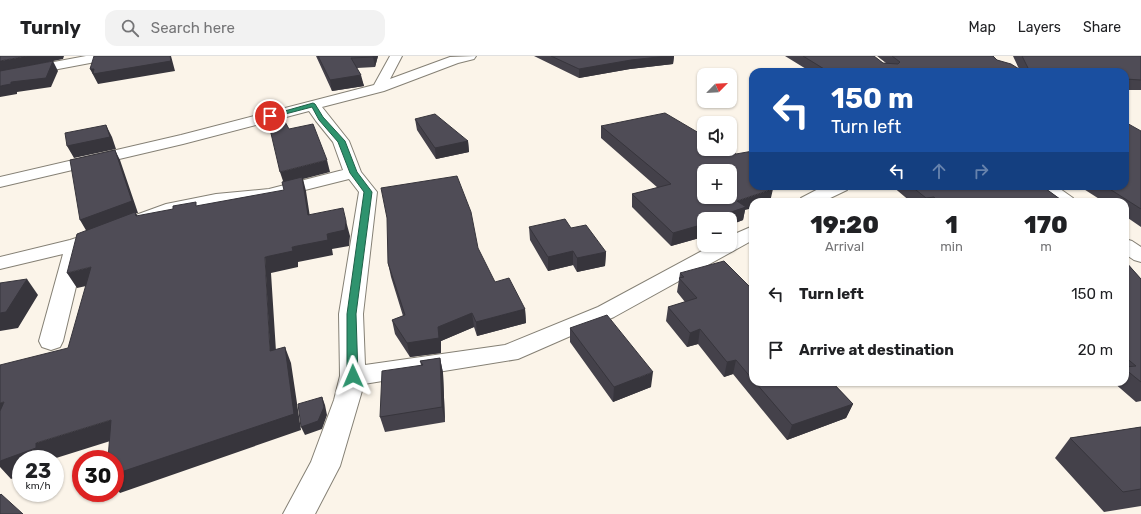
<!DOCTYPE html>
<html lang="en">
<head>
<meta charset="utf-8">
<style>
	body { margin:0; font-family:Rubik,sans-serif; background:#f2f2f2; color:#202124; height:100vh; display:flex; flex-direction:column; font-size:15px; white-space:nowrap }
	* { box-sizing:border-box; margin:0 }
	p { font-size:13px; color:#757577 }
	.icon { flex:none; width:22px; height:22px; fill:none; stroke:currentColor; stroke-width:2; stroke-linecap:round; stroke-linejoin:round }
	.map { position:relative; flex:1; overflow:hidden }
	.side { position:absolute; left:749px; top:142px; width:380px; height:188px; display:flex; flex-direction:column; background:#fff; border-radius:12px; box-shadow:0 1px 3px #0004 }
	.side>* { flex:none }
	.top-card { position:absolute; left:749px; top:12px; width:380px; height:122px; border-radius:12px; box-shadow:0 1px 3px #0004; background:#1a4fa0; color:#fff; overflow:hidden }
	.needle { width:26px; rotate:66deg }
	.tools { position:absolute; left:697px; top:12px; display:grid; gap:8px }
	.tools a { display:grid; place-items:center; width:40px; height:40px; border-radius:8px; background:#fff; box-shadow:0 1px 3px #0004; font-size:20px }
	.speed { position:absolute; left:12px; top:394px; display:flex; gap:8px; font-size:20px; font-weight:700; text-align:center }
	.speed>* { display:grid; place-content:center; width:52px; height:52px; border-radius:50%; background:#fff; box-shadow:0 1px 3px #0004; line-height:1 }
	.speed small { font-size:10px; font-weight:400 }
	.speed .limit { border:6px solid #d22; background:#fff; color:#111 }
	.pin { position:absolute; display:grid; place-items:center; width:34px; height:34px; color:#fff; margin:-17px; border:2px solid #fff; border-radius:50%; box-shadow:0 1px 4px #0007 }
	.me { position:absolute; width:44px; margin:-22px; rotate:359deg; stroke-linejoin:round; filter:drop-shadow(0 0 3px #0008) }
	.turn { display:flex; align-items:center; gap:14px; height:84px; padding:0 16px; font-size:18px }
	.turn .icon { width:52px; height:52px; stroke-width:2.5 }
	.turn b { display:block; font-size:28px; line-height:34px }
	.lanes { display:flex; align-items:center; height:38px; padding:0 16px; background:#0003; justify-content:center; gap:20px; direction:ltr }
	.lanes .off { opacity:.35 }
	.eta { display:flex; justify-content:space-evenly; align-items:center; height:68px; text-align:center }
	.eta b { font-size:24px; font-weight:800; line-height:28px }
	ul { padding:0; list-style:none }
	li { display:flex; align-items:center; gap:12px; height:56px; padding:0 16px }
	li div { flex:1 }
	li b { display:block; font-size:15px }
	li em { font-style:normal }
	header { display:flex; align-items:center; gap:24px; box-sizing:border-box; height:56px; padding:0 20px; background:#fff; border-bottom:1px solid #e0e0e0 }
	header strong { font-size:19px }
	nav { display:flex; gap:22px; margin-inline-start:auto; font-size:14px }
	.search { width:280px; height:36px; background:#f2f2f2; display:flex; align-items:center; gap:10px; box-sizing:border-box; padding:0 14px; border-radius:12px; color:#757577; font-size:15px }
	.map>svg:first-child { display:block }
</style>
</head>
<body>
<header>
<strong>Turnly</strong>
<div class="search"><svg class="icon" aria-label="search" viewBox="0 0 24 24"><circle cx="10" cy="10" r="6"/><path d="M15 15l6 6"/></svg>Search here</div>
<nav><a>Map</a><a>Layers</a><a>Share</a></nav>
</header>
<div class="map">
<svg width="1141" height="458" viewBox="0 0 1141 458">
	<rect width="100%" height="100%" fill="#fbf4e9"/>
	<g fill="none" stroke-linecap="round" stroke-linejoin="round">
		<defs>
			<path id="street" d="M 86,0 L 112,0 L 110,3 L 106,4 L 0,24 L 0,16 Z
				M 390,0 L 402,0 L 390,23 L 450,1 L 476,0 L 474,3 L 458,7 L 384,35 L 322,51 L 349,85 L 361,116 L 377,136 L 363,258 L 365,309 L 505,289 L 598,251 L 713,189 L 730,189 L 730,180 L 753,170 L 753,184 L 614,261 L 518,303 L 364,328 L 340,410 L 315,458 L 283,458 L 311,406 L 334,344 L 340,320 L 339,258 L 359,136 L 349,123 L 269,143 L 216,148 L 172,158 L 140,170 L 133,168 L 130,164 L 133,160 L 166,148 L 216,138 L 269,133 L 343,114 L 333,86 L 316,65 L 309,55 L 183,88 L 0,131 L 0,121 L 181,79 L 374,29 Z
				M 824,130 L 850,130 L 847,134 L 822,146 L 799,146 L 801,142 Z
				M 103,173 L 110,175 L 113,179 L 110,183 L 85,193 L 63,285 L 60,291 L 51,294 L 42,291 L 39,285 L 63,198 L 0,213 L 0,201 L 70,184 Z"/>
			<path id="secondary" d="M 1035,130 L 1056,130 L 1073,142 L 1075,146 C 1058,146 1046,146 1035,130 Z
				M 1125,183 L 1132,185 L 1141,191 L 1141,206 L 1134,204 L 1125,198 Z"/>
		</defs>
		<use href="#street" stroke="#858075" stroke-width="2"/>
		<use href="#secondary" stroke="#858075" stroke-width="2"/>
		<use href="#street" fill="#fff" fill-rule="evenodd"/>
		<use href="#secondary" fill="#fff" fill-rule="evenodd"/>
	</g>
	<path fill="#44414a" d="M 316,0 L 378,0 L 375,11 L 357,12 L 364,30 L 332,35 Z
		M 534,0 L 674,0 L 673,8 L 630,13 L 579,22 Z
		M 785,0 L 873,0 L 883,7 L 886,7 L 877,0 L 993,0 L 997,4 L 1019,13 L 1013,0 L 1141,0 L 1141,34 L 1125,34 L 1125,16 L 811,16 Z
		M 415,63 L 468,85 L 469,96 L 436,103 L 417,74 Z
		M 601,70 L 745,154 L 743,164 L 730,169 L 730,163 L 703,178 L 703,181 L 671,190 L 632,151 L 632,138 L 658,132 L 601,82 Z
		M 1141,75 L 1141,171 L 1125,160 L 1125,146 L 1104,146 L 1079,130 L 1125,130 Z
		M 892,130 L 1042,130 L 1064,146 L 911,146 Z
		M 529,171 L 571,172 L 606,196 L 605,210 L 577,216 L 573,209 L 548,215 L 530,184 Z
		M 1125,205 L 1141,223 L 1141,345 L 1136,346 L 1113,326 L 1125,326 Z
		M 388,207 L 495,226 L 525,253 L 526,267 L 477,280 L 474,271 L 441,285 L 441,297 L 410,301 L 395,278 L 392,264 L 403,260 L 391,221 Z
		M 680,217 L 753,234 L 753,326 L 832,326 L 853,348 L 846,362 L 787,384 L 733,318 L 724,321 L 698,288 L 687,291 L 666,265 L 668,251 L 685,246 L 677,236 Z
		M 570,272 L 651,331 L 613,346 L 570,286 Z
		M 440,302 L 443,317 L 445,366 L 385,376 L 380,361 L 421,309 L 420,305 Z
		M 1141,371 L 1141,450 L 1104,456 L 1055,402 L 1070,382 Z"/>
	<path fill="#37353c" d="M 27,0 L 64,0 L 63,3 L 0,16 L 0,5 Z
		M 170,0 L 171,0 L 175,15 L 98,28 L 90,13 Z
		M 373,0 L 378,0 L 375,11 L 373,1 Z
		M 667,0 L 674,0 L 673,8 L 630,13 L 579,22 L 579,13 L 631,4 Z
		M 53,5 L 58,15 L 51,31 L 17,36 L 17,38 L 0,41 L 0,30 L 11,26 Z
		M 361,19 L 364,30 L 332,35 L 330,24 Z
		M 106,69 L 112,81 L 116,93 L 74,102 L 67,90 Z
		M 468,85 L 469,96 L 436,103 L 435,92 Z
		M 115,94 L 120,104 L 138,157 L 136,157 L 143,171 L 87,176 L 80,164 Z
		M 327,104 L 330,116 L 303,123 L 306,135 L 312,174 L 284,128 L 280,116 Z
		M 773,133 L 770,146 L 753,146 L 753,152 L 745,154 L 743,164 L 730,169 L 730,163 L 710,163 L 737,145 Z
		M 346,165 L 350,180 L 349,190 L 332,193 L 333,199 L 298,206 L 298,211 L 271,217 L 277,311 L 270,295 L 265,201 L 327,178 Z
		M 704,165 L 704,178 L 703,178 L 703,181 L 671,190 L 673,177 Z
		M 573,195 L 573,209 L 548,215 L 548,201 Z
		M 606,196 L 605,210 L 577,216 L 577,202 Z
		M 91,211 L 100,227 L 77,232 L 67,217 Z
		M 27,223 L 38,239 L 18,272 L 0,275 L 0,257 Z
		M 525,253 L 526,267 L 477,280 L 476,266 Z
		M 472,257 L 474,271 L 441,285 L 441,297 L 410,301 L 407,287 L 438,271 Z
		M 700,273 L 698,288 L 687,291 L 690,277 Z
		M 285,291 L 291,307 L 301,374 L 120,437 L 115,431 L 115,418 Z
		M 440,302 L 443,317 L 445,366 L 442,351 Z
		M 736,304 L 733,318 L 724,321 L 727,306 Z
		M 653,316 L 651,331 L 613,346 L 614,331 Z
		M 322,341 L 325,349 L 327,359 L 322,373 L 305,379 L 301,371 Z
		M 4,346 L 0,367 L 0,347 Z
		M 853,348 L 846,362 L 787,384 L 792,369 Z
		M 111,364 L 123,381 L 53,403 L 21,403 L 21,419 L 11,423 L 0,411 L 0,405 L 36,387 Z"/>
	<path fill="#4f4c56" stroke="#37353c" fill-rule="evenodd" d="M 0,0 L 27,0 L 0,5 Z
		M 94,0 L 170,0 L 171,5 L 93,18 L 94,13 L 90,13 Z
		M 318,0 L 373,0 L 373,1 L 351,2 L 361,19 L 330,24 Z
		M 551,0 L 667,0 L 631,4 L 579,13 Z
		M 803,0 L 874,0 L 883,7 L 898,8 L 900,6 L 892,0 L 993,0 L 997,4 L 1011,8 L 1024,16 L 820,16 L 829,16 Z
		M 1022,0 L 1141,0 L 1141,24 L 1125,23 L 1125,16 L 1030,16 Z
		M 53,5 L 46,22 L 11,26 L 11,28 L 0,30 L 0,15 Z
		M 278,53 L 289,73 L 313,68 L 327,104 L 280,116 L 266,56 Z
		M 665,57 L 704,80 L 704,93 L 727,93 L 736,98 L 753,95 L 753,118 L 751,119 L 753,120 L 753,130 L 768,130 L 773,133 L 737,145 L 746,151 L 710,163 L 704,163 L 704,165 L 703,165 L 704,167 L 704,168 L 673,177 L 632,138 L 671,128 L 601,70 ZM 704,115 L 730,115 L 730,141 L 704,141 Z
		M 435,58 L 468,85 L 435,92 L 415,63 Z
		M 1125,66 L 1141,75 L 1141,153 L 1105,130 L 1125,130 Z
		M 106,69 L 110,81 L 67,90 L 65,77 Z
		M 115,94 L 132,145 L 80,164 L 70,104 Z
		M 457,120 L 471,156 L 478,192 L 495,226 L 509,222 L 525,253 L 476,266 L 472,257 L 438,271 L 439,282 L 407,287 L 392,264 L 405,259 L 388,207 L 387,162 L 381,132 Z
		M 302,121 L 308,159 L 343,152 L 346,165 L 345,174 L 327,178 L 328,184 L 292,191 L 293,195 L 265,201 L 270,295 L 285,291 L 294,358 L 115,418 L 115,403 L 108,403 L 111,364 L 36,387 L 36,392 L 0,405 L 0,355 L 4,346 L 0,347 L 0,309 L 68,292 L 91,211 L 67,217 L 77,178 L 135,156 L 136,160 L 173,153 L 173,150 L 196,146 L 196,150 L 284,134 L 282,126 Z
		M 911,130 L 1042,130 L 1064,146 L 938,146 L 934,141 L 926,142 Z
		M 565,163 L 571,172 L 586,169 L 606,196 L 577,202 L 573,195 L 548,201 L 529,171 Z
		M 724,205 L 753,234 L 753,324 L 736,304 L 727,306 L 700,273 L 690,277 L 668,251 L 697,242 L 679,222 L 684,221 L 680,217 Z
		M 1125,205 L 1141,223 L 1141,326 L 1125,313 L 1125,311 L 1136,310 L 1125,301 Z
		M 27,223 L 6,256 L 0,257 L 0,227 Z
		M 607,259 L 653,316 L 614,331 L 570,272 Z
		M 440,302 L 442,351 L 380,361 L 382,315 L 423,309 L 420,305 Z
		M 755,326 L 832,326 L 853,348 L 792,369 Z
		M 322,341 L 324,351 L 318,365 L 301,371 L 298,348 Z
		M 1141,371 L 1141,433 L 1123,436 L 1070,382 Z
		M 1,438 L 23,458 L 0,458 L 0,439 Z"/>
	<path fill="#2f936e" stroke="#1f6048" d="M 313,47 L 315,48 L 323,61 L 345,85 L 357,116 L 372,136 L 356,258 L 358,320 L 356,323 L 349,323 L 347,320 L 347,258 L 364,136 L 350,117 L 338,86 L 319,64 L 312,51 L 270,62 L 267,60 Z"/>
</svg>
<div class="tools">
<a><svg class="needle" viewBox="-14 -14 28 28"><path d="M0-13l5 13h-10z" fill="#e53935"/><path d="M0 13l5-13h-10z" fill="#757577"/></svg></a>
<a><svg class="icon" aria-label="sound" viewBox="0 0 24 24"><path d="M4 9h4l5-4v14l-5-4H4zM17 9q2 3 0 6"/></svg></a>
<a>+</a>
<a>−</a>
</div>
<div class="speed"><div>23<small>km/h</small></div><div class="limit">30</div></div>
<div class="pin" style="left:270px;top:60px;background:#d93025"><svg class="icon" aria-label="arrive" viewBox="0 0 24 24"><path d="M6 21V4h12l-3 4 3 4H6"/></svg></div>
<svg class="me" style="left:353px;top:320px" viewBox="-20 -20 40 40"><path d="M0-17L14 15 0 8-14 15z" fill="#2f936e" stroke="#fff" stroke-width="4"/></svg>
<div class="top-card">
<div class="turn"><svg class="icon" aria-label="left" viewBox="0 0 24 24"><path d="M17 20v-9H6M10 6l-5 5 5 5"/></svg><div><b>150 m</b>Turn left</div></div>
<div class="lanes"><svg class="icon" aria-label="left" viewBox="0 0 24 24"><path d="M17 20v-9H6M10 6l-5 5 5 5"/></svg><svg class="icon off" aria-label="ahead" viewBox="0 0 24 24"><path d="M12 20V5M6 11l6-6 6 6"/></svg><svg class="icon off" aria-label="right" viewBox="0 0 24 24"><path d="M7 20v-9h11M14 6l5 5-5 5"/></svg></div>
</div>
<section class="side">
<div class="eta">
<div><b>19:20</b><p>Arrival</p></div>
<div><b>1</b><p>min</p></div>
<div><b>170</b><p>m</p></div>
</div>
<ul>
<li><svg class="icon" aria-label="left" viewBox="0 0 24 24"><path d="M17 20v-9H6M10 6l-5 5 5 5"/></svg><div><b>Turn left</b></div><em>150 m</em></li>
<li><svg class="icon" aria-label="arrive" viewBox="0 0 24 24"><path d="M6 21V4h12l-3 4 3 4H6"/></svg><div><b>Arrive at destination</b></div><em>20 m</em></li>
</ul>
</section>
</div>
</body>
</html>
